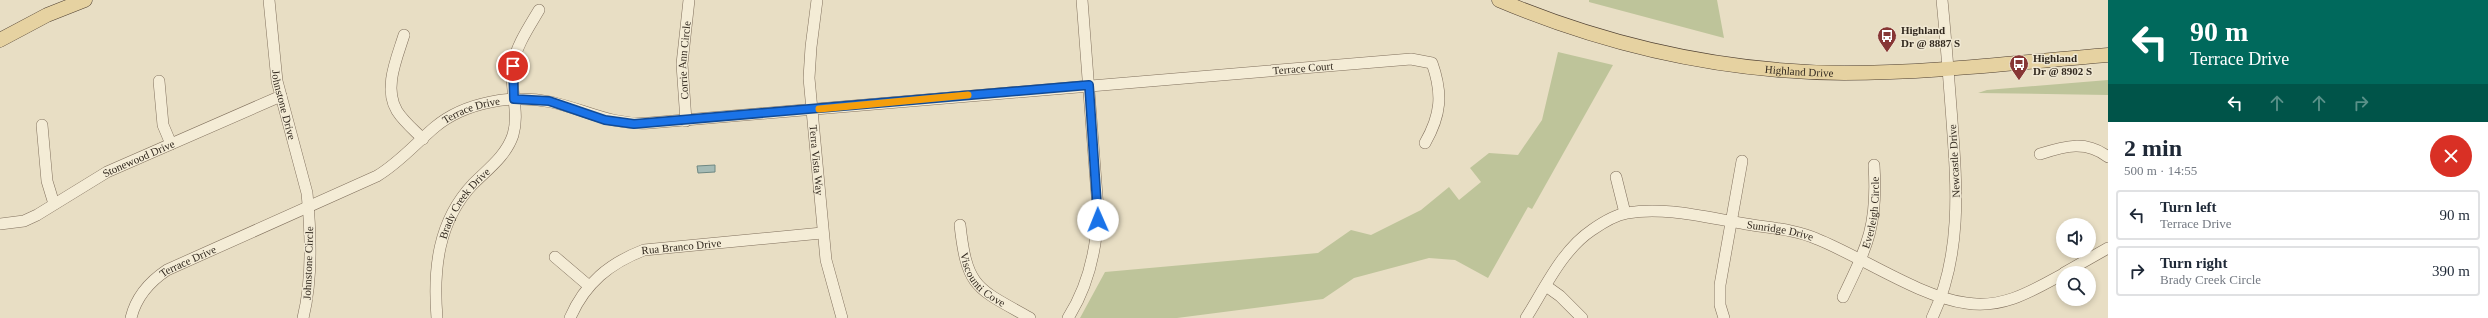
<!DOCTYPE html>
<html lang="en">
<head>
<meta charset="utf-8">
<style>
	body { margin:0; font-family:Georgia,serif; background:#f2f2f3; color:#1f2937; height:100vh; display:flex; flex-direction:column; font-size:15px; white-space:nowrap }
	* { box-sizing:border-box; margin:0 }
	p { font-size:13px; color:#747a83 }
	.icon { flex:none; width:22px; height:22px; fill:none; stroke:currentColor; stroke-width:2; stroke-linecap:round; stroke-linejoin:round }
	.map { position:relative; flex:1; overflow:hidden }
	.sheet { display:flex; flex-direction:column; background:#fff; width:380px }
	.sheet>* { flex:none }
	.guide { background:#00695c; color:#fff; overflow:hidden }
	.tools { position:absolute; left:2056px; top:218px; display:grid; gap:8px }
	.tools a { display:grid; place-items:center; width:40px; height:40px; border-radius:50%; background:#fff; box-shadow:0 2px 6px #0003; font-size:20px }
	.pin { position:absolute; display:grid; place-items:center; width:34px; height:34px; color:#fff; margin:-17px; border:2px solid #fff; border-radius:50%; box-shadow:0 1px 4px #0007 }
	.me { position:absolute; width:44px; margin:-22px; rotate:359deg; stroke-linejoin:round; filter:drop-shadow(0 0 3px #0008) }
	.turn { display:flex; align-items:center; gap:14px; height:84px; padding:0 16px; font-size:18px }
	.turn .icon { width:52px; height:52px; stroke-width:2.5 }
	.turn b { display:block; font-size:28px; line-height:34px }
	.lanes { display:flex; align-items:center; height:38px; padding:0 16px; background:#0003; justify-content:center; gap:20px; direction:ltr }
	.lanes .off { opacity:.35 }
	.round { display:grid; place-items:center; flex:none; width:42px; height:42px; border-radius:21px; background:#f2f2f3 }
	.headline { display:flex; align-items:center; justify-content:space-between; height:68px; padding:0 16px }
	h1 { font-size:24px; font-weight:600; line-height:30px }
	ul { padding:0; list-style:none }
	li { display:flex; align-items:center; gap:12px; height:50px; margin:0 8px 6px; padding:0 8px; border:2px solid #e0e1e3; border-radius:4px }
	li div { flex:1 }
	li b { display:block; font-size:15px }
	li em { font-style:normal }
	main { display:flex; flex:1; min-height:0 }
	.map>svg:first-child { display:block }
</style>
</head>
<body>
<main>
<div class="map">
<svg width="2108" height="318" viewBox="0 0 2108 318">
	<rect width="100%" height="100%" fill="#e8dec4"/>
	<path fill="#bec49a" d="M 1589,0 L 1717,0 L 1724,38 L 1589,2 Z
		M 1558,52 L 1613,65 L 1532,209 L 1528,207 L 1488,278 L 1455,260 L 1429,258 L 1354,278 L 1323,299 L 1177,318 L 1080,318 L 1105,272 L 1318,253 L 1351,230 L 1371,235 L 1421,210 L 1449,187 L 1459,200 L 1481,182 L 1470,168 L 1489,153 L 1518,155 L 1542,120 Z
		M 2108,80 L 2108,95 L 1978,93 L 1987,90 Z"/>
	<path fill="#a5bbb5" stroke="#6e8882" d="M 715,165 L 715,172 L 698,173 L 697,166 Z"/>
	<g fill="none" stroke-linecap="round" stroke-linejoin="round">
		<defs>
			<g id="minor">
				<path id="s1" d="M 269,0 L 277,81 L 307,193 C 311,233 313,278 303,318"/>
				<path id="s2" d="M 817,0 L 811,47 L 809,78 L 826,260 L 842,318"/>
				<path d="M 404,35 C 397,58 383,88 397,111 C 404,122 414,130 423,139"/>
				<path d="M 159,81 L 163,125 L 171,144"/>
				<path id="s3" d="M 686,121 L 682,64 L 689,0"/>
				<path d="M 42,125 L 47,181 L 54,204"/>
				<path d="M 2040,154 C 2065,146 2086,140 2108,157"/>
				<path d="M 1616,177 L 1625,213"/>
				<path id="s4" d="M 0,224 L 24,221 L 37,215 L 107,172 L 281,96"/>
				<path id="s5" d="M 960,225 C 967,289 977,288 1030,318"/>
				<path d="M 555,257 L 589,286"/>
				<path d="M 2064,273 L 2108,248"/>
				<path d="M 1546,286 L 1560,296 L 1582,318"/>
				<path id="s6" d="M 1843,297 C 1868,245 1878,224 1874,165"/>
				<path id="s7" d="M 131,318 C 136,297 149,282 167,270 L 377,176 C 399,163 415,144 435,127 C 465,102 513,94 551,102 C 587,110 609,125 649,123 L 1411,59 L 1432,63 C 1443,94 1441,115 1425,143"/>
				<path id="s8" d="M 437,318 C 433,269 438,221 473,184 C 488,169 506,156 513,135 C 520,112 509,88 513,65 C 516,46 529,27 539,10"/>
				<path id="s9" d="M 570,318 C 585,283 610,263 644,250 L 822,233"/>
				<path d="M 1068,318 C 1089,285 1097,248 1098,209 L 1082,0"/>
				<path id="s10" d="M 1526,318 C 1545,288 1562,250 1592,230 C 1602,223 1615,215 1627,213 C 1665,206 1708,218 1746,224 C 1769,228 1795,229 1817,239 C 1862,257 1920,297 1966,303 C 2003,309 2032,291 2063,274"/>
				<path d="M 1724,318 L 1720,305 L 1720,285 L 1742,161"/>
				<path d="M 1932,318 C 1962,256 1957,188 1952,121 C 1949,81 1946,40 1942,0"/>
			</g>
			<g id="major">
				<path id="s11" d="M 1499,0 C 1608,46 1725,72 1844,73 C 1932,73 2021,62 2108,55"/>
				<path d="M 0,40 L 47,15 L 85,0"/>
			</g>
		</defs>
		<use href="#minor" stroke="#80705d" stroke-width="12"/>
		<use href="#major" stroke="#4e3f31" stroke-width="15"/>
		<use href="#minor" stroke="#f4ecd6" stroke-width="11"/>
		<use href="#major" stroke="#e6d2a1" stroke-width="14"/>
	</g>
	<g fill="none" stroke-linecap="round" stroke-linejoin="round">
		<defs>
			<path id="route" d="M 513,66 L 514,99 L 549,101 L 605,120 L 634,124 L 1089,85 L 1098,220"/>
		</defs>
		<use href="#route" stroke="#114b97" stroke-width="10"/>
		<use href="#route" stroke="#1a73e8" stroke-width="7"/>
		<path stroke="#f59e0b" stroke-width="7" d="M 819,109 L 968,95"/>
	</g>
	<defs>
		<symbol id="bus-pin" viewBox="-11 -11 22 30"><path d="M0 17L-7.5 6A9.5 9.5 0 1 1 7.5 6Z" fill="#873635" stroke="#f0e8d3"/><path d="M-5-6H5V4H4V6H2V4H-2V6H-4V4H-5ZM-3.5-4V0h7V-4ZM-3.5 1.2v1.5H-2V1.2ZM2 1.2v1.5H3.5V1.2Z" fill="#fff"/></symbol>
	</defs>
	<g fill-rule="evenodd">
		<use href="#bus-pin" x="1876" y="25" width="22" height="30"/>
		<use href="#bus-pin" x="2008" y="53" width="22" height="30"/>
	</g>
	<g text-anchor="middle" stroke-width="3" stroke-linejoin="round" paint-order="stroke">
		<g font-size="11" font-weight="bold" fill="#32291f" stroke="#f0e8d3" text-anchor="start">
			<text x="1901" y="34">Highland<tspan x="1901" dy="13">Dr @ 8887 S</tspan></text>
			<text x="2033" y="62">Highland<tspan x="2033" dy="13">Dr @ 8902 S</tspan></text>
		</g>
		<g font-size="11" fill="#32291f" stroke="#f0e8d3">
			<text dy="4" stroke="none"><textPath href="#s3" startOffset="61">Corrie Ann Circle</textPath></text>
			<text dy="4" stroke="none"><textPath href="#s7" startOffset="1247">Terrace Court</textPath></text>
			<text dy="4" stroke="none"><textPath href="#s11" startOffset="310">Highland Drive</textPath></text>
			<text dy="4" stroke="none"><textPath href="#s1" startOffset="106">Johnstone Drive</textPath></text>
			<text dy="4" stroke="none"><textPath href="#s7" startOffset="408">Terrace Drive</textPath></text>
			<text dy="4" stroke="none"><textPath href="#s4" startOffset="155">Stonewood Drive</textPath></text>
			<text dy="4" stroke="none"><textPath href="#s2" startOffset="161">Terra Vista Way</textPath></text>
			<text transform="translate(1954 161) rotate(-93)" y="4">Newcastle Drive</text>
			<text dy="4" stroke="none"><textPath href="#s8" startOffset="122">Brady Creek Drive</textPath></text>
			<text dy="4" stroke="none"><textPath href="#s6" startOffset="90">Everleigh Circle</textPath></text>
			<text dy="4" stroke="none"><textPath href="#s10" startOffset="305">Sunridge Drive</textPath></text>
			<text dy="4" stroke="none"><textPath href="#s9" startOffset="141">Rua Branco Drive</textPath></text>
			<text dy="4" stroke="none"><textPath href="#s7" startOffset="84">Terrace Drive</textPath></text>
			<text transform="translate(308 263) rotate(-88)" y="4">Johnstone Circle</text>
			<text dy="4" stroke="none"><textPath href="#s5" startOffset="62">Viscounti Cove</textPath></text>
		</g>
	</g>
</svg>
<div class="tools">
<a><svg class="icon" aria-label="sound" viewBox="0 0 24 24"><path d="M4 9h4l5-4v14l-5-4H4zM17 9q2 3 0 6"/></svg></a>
<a><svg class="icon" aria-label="search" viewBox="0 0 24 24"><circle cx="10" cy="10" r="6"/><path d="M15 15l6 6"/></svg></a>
</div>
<div class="pin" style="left:513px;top:66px;background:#d93025"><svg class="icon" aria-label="arrive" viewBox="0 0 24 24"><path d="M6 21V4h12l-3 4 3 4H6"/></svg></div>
<svg class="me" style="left:1098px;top:220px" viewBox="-20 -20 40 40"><circle r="19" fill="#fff"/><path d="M0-13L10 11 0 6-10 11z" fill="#1a73e8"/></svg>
</div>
<section class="sheet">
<div class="guide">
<div class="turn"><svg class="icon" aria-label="left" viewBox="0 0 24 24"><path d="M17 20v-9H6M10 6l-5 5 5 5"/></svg><div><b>90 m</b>Terrace Drive</div></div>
<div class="lanes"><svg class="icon" aria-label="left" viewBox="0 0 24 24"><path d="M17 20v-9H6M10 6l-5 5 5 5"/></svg><svg class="icon off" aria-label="ahead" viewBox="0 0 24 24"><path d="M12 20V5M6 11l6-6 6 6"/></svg><svg class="icon off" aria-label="ahead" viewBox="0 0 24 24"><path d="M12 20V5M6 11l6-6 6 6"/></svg><svg class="icon off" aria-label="right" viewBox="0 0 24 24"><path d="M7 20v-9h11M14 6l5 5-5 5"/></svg></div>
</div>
<div class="headline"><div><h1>2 min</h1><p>500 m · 14:55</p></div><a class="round" style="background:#d93025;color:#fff"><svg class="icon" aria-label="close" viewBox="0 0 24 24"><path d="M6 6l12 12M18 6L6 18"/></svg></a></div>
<ul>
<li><svg class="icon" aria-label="left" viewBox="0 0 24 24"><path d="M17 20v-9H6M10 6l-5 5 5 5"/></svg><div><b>Turn left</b><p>Terrace Drive</p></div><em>90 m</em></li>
<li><svg class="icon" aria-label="right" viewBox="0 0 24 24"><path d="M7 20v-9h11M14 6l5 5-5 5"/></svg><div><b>Turn right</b><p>Brady Creek Circle</p></div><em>390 m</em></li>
</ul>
</section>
</main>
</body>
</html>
